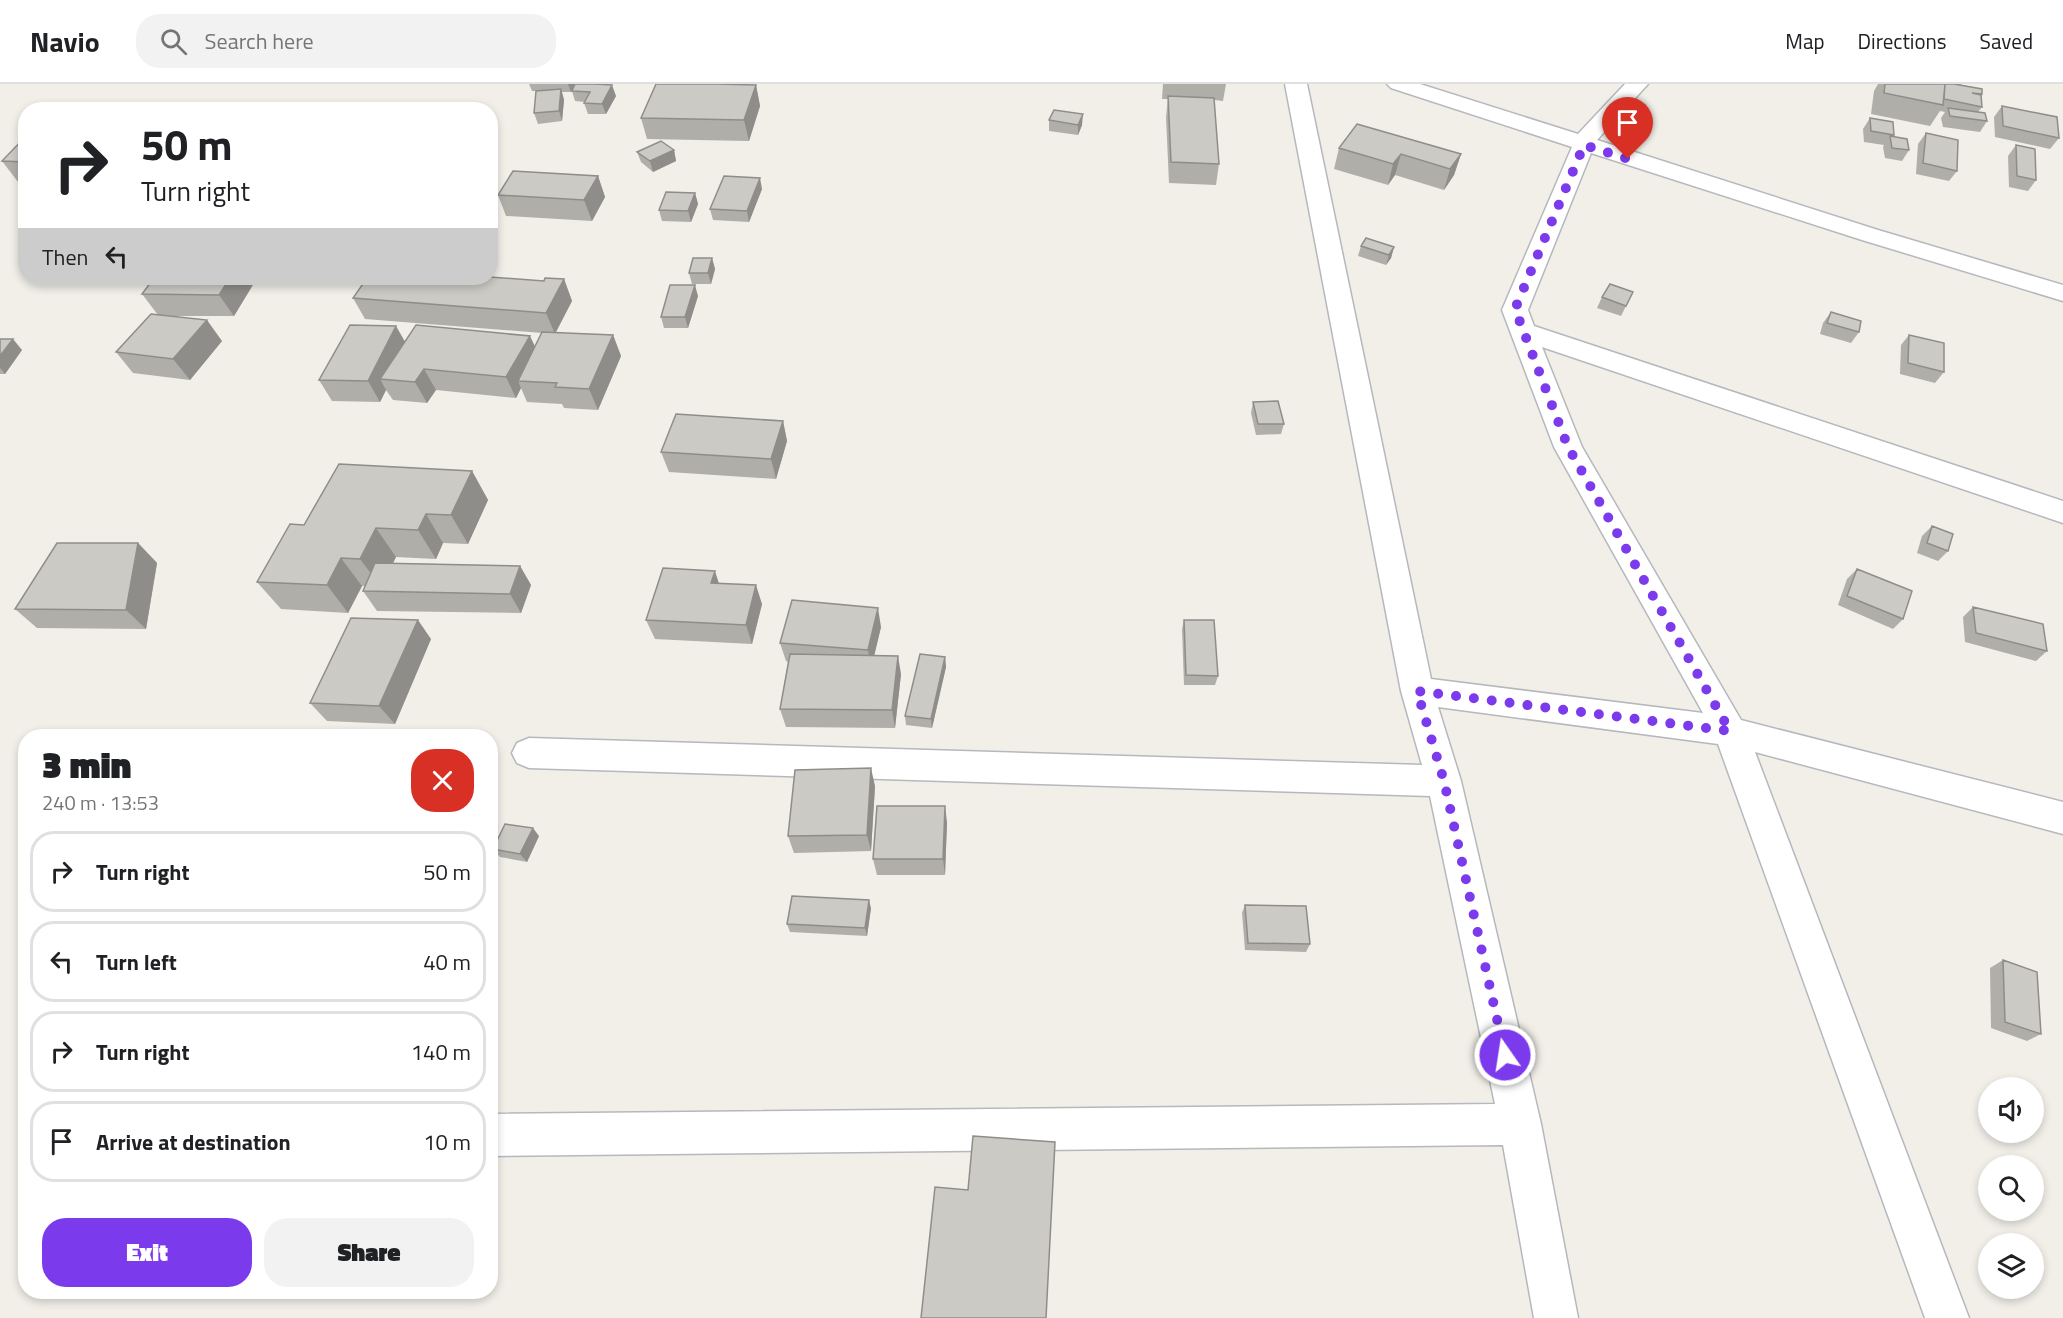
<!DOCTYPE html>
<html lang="en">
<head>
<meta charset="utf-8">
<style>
	body { margin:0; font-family:"Titillium Web",sans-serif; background:#f2f2f2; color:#202124; height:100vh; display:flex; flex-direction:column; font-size:22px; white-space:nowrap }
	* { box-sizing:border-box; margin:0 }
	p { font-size:20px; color:#757577 }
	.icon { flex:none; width:33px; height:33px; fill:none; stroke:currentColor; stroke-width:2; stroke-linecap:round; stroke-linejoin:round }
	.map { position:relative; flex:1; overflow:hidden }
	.sheet { position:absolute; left:18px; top:645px; width:480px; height:570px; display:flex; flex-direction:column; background:#fff; border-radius:24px; box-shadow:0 3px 9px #0003 }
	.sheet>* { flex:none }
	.guide { position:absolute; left:18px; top:18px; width:480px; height:183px; border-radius:24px; box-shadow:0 3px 9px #0003; background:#fff; color:#202124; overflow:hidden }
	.buttons { position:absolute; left:1978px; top:993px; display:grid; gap:12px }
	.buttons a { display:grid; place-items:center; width:66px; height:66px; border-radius:50%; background:#fff; box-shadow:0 3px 9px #0003; font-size:30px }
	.pin { position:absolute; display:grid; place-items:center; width:51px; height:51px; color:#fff; margin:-62px -26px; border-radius:50% 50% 50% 0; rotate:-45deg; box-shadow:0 0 6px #0007 }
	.pin .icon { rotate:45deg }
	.me { position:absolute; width:66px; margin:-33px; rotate:347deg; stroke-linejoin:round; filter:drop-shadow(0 0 4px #0008) }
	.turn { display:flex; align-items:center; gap:21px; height:126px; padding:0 24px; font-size:27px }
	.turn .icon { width:78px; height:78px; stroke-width:2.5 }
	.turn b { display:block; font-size:42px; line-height:51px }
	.then { display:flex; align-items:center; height:57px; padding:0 24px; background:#0003; gap:12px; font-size:22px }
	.round { display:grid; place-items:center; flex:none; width:63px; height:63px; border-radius:24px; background:#f2f2f2 }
	.overview { display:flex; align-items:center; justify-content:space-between; height:102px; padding:0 24px }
	h1 { font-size:36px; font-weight:800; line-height:45px }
	.primary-button { display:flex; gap:12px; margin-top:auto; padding:12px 24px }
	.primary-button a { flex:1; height:69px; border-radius:24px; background:#7c3aed; color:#fff; font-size:24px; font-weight:800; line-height:69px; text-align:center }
	.primary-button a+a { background:#f2f2f2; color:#202124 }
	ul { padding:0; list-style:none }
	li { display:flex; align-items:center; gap:18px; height:81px; margin:0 12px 9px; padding:0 12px; border:3px solid #e0e0e0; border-radius:24px }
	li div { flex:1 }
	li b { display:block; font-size:22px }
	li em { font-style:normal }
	header { display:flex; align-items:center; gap:36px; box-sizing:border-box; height:84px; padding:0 30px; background:#fff; border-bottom:2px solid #e0e0e0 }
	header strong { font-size:28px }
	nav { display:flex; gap:33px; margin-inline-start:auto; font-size:21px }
	.search { width:420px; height:54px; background:#f2f2f2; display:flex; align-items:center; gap:15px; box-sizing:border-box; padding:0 21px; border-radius:24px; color:#757577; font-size:22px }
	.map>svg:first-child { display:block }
</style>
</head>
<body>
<header>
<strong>Navio</strong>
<div class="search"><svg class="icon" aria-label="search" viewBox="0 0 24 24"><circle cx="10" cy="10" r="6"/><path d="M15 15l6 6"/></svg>Search here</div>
<nav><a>Map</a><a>Directions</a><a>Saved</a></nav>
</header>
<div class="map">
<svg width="2063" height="1234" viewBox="0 0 2063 1234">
	<rect width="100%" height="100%" fill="#f1efe8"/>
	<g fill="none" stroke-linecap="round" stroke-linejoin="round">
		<defs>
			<path id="street" d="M 1285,0 L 1307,0 L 1431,595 L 1703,629 L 1554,363 L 1502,226 L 1572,63 L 1391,4 L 1387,0 L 1420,0 L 1578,50 L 1625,0 L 1648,0 L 1597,56 L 1878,146 L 2063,201 L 2063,217 L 1862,156 L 1591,69 L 1528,226 L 1534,242 L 2063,417 L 2063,439 L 1542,263 L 1582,363 L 1741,636 L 2063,718 L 2063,750 L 1755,668 L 1969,1234 L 1925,1234 L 1718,660 L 1438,623 L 1461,697 L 1541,1040 L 1578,1234 L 1534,1234 L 1503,1061 L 490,1072 L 490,1030 L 1495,1020 L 1430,712 L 529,684 L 517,679 L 512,669 L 517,659 L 529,654 L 1422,681 L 1401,607 Z"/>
		</defs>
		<use href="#street" stroke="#b5b8bc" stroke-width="3"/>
		<use href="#street" fill="#fff" fill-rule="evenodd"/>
	</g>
	<path fill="#afaea9" d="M 529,0 L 593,0 L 616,12 L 606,30 L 588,30 L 584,19 L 585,18 L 575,17 L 572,7 L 571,8 L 562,8 L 564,16 L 562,37 L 538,40 L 534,29 L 538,7 L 532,7 Z
		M 1163,0 L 1226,0 L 1223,17 L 1214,16 L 1219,80 L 1216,101 L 1169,99 L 1166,33 L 1168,15 L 1162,15 Z
		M 1878,0 L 1961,0 L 1961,1 L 1982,10 L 1982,23 L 1978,28 L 1987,37 L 1980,48 L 1943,43 L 1941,34 L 1945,28 L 1940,27 L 1930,42 L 1871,30 L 1874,7 Z
		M 756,1 L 760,22 L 749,57 L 647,55 L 641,34 Z
		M 2002,22 L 2059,54 L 2050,65 L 1995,53 L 1994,33 Z
		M 1870,34 L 1894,51 L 1892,53 L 1909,66 L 1902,77 L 1885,74 L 1883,63 L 1884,61 L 1864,58 L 1863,45 Z
		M 1049,36 L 1082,41 L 1078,51 L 1049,47 Z
		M 1926,49 L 1957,87 L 1949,97 L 1916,90 L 1918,60 Z
		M 26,52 L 26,98 L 18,98 L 2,77 Z
		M 2016,61 L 2036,96 L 2028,107 L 2009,103 L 2008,72 Z
		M 1339,64 L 1461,70 L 1454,91 L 1444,106 L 1395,91 L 1388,101 L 1334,85 Z
		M 674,66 L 676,77 L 653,88 L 641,78 L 637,68 Z
		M 598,92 L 605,113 L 592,137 L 506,132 L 498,111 Z
		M 762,105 L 749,138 L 713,136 L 710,125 Z
		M 695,109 L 698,120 L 691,138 L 662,137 L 659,126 Z
		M 1361,162 L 1394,163 L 1391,174 L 1386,181 L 1358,172 Z
		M 712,174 L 715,185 L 711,200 L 692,200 L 689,189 Z
		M 52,194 L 75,194 L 69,199 L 55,197 Z
		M 154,194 L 257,194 L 234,232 L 164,232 L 222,257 L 190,296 L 133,289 L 116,268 L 158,231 L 142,210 Z
		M 564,195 L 572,217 L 555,249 L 613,251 L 621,272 L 598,326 L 564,324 L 562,320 L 527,318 L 521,304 L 516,314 L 436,306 L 427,319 L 393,316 L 386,306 L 380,318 L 332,317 L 319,296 L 405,258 L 535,262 L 542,249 L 365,235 L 353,214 Z
		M 1633,208 L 1621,232 L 1597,224 L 1602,213 Z
		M 698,212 L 688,244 L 664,244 L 661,233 Z
		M 1831,228 L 1859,248 L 1851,259 L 1820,250 L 1823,239 Z
		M 1909,251 L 1944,288 L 1935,299 L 1900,290 L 1901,261 Z
		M 0,255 L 22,266 L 5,290 L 0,290 Z
		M 1253,318 L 1284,340 L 1281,350 L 1256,351 L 1251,329 Z
		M 783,337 L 787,357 L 776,395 L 669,388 L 661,368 Z
		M 472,387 L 488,416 L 468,460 L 443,459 L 436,475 L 396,473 L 393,479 L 520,482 L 531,501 L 521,529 L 377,527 L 363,507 L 365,502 L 362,502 L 348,529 L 281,525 L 257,498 L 304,441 Z
		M 1932,442 L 1948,467 L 1938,477 L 1917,469 L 1922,452 Z
		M 138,459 L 157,479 L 146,545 L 37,544 L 15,525 Z
		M 1857,485 L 1903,535 L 1893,545 L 1838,521 L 1847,495 Z
		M 762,520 L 752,560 L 655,555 L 646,536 Z
		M 1973,523 L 2047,567 L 2036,577 L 1965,558 L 1963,533 Z
		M 1184,536 L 1218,592 L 1215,601 L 1184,601 L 1182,545 Z
		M 881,543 L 874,572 L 901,590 L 895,644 L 786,643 L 780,625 L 788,578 L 786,577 L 780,559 Z
		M 431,555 L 395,640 L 327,637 L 310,619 Z
		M 945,573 L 946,583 L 932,644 L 906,641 L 905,632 Z
		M 875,702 L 871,767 L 794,769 L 788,752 Z
		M 947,738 L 945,791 L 877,791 L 873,775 Z
		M 539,752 L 527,778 L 500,773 L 493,765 Z
		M 1245,821 L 1310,860 L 1306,868 L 1245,866 L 1242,829 Z
		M 871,824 L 867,852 L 790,848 L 787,840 Z
		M 2003,876 L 2041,950 L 2027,957 L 1991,944 L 1990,884 Z"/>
	<path fill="#8f8d8a" d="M 568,0 L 576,0 L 571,8 Z
		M 612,1 L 616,12 L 606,30 L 602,20 Z
		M 756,1 L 760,22 L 749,57 L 744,36 Z
		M 561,5 L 564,16 L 562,37 L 559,27 Z
		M 1083,30 L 1082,41 L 1078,51 L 1078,41 Z
		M 674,66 L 676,77 L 653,88 L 650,77 Z
		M 1401,70 L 1395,91 L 1388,101 L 1393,80 Z
		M 1461,70 L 1454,91 L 1444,106 L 1450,85 Z
		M 598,92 L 605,113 L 592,137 L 584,116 Z
		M 760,94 L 762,105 L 749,138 L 747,127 Z
		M 695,109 L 698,120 L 691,138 L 688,127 Z
		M 1394,163 L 1391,174 L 1386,181 L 1389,171 Z
		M 712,174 L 715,185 L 711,200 L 708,189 Z
		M 64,194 L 75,194 L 69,199 Z
		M 230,194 L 257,194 L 234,232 L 219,211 Z
		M 564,195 L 572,217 L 555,250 L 546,229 Z
		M 695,201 L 698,212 L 688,244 L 685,233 Z
		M 207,236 L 222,257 L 190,296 L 173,275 Z
		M 396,242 L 408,263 L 380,295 L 386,306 L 380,318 L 368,297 Z
		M 613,251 L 621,272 L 598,326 L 589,305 Z
		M 530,252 L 540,273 L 518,297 L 521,304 L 516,314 L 506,293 Z
		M 13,255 L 22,266 L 5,290 L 0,284 L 0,272 Z
		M 424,285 L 436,306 L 427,319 L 415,298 Z
		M 783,337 L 787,357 L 776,395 L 771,375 Z
		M 472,387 L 488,416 L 468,460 L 451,431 Z
		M 426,430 L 443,459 L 436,475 L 418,446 Z
		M 376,444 L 396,473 L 381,503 L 360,475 Z
		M 138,459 L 157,479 L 146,545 L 126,526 Z
		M 341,474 L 362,502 L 348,529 L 327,501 Z
		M 520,482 L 531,501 L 521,529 L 510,510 Z
		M 715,487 L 721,506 L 711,499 Z
		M 756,501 L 762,520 L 752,560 L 746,541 Z
		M 878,524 L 881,543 L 871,585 L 868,566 Z
		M 418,536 L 431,555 L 395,640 L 379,622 Z
		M 898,572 L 901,590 L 895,644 L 892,626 Z
		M 945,573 L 946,583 L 932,644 L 931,635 Z
		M 871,684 L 875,702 L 871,767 L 867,751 Z
		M 945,722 L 947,738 L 945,791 L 943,775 Z
		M 533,744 L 539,752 L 527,778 L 520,770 Z
		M 869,816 L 871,824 L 867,852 L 865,844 Z"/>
	<path fill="#cccac5" stroke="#8f8d8a" stroke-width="1.5" d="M 575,0 L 594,0 L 612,1 L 602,20 L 584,19 L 590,8 L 572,7 Z
		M 656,0 L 716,0 L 756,1 L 744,36 L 641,34 Z
		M 1885,0 L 1945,0 L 1943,21 L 1884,9 Z
		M 1945,0 L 1954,0 L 1982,5 L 1982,10 L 1972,9 L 1981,11 L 1982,23 L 1944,15 Z
		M 561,5 L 559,27 L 534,29 L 536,7 Z
		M 1168,12 L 1214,14 L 1219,80 L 1171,78 Z
		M 2002,22 L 2057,33 L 2059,54 L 2003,42 Z
		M 1948,24 L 1985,29 L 1987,37 L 1950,32 Z
		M 1054,26 L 1083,30 L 1078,41 L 1049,36 Z
		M 1870,34 L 1893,38 L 1894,51 L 1871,47 Z
		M 1357,40 L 1461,70 L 1450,85 L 1401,70 L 1393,80 L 1339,64 Z
		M 1926,49 L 1958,56 L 1957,87 L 1923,79 Z
		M 26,52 L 26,78 L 2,77 Z
		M 1890,52 L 1907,55 L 1909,66 L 1892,64 Z
		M 661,57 L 674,66 L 650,77 L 637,68 Z
		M 2016,61 L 2035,65 L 2036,96 L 2017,92 Z
		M 513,87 L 598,92 L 584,116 L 498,111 Z
		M 724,92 L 760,94 L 747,127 L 710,125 Z
		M 666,108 L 695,109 L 688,127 L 659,126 Z
		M 1366,154 L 1394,163 L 1389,171 L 1361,162 Z
		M 693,174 L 712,174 L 708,189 L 689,189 Z
		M 490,193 L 544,197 L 545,194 L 564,195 L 546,229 L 353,214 L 367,194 Z
		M 154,194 L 230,194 L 219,211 L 142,210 Z
		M 1610,200 L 1633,208 L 1626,222 L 1602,213 Z
		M 670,201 L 695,201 L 685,233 L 661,233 Z
		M 1831,228 L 1861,237 L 1859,248 L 1827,239 Z
		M 151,230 L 207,236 L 173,275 L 116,268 Z
		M 350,241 L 396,242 L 368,297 L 319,296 Z
		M 416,241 L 530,252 L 506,293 L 424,285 L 415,298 L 380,295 Z
		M 542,248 L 613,251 L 589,305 L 555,303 L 557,299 L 518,297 Z
		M 1909,251 L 1944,259 L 1944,288 L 1908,279 Z
		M 0,255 L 13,255 L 0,272 Z
		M 1278,317 L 1284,340 L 1258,340 L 1253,318 Z
		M 676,330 L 783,337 L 771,375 L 661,368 Z
		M 339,380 L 472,387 L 451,431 L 426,430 L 418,446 L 376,444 L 360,475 L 341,474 L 327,501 L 257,498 L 290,440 L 304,441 Z
		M 1932,442 L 1953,450 L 1948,467 L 1927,459 Z
		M 57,459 L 138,459 L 126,526 L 15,525 Z
		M 375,479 L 520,482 L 510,510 L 363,507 Z
		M 663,484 L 715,487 L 711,499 L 756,501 L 746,541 L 646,536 Z
		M 1857,485 L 1912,507 L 1903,535 L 1847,512 Z
		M 792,516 L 878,524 L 868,566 L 780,559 Z
		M 1973,523 L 2043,540 L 2047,567 L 1976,549 Z
		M 351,534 L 418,536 L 379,622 L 310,619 Z
		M 1184,536 L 1214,536 L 1218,592 L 1186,591 Z
		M 790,570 L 898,572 L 892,626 L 780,625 Z
		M 920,570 L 945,573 L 931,635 L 905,632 Z
		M 871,684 L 867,751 L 788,752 L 795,686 Z
		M 877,722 L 945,722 L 943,775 L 873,775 Z
		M 505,740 L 533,744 L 520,770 L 493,765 Z
		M 792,812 L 869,816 L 865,844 L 787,840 Z
		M 1245,821 L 1306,822 L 1310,860 L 1248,859 Z
		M 2003,876 L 2037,888 L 2041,950 L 2005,938 Z
		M 973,1052 L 1055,1058 L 1046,1234 L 921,1234 L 935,1103 L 968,1106 Z"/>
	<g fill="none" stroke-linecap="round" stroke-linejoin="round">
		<path stroke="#7c3aed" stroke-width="10" stroke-dasharray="0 18" d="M 1505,971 L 1444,697 L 1417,607 L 1730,647 L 1568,363 L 1515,225 L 1584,61 L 1628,75"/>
	</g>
</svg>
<div class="buttons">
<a><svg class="icon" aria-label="sound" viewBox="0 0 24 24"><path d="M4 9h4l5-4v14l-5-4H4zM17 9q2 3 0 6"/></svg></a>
<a><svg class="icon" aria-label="search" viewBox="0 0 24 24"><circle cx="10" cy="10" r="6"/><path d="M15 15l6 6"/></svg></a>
<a><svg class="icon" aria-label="layers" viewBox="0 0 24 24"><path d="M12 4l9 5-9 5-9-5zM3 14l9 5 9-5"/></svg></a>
</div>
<div class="pin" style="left:1628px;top:75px;background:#d93025"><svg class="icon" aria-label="arrive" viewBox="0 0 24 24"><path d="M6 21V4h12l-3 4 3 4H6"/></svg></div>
<svg class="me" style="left:1505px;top:971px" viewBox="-20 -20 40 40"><circle r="17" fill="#7c3aed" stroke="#fff" stroke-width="3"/><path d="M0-11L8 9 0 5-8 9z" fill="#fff"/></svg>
<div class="guide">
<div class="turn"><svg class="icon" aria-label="right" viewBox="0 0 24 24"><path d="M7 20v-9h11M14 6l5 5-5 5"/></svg><div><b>50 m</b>Turn right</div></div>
<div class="then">Then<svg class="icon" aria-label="left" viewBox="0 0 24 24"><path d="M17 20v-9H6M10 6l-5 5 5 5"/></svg></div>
</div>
<section class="sheet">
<div class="overview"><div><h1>3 min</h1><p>240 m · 13:53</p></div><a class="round" style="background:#d93025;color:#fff"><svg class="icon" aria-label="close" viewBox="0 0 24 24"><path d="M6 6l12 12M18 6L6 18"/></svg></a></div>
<ul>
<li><svg class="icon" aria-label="right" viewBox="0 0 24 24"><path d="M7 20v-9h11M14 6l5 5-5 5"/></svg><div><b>Turn right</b></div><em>50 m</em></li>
<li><svg class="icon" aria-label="left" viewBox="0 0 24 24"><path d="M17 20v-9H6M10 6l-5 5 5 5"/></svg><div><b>Turn left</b></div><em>40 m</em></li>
<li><svg class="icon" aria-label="right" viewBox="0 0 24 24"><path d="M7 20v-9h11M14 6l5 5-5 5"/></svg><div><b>Turn right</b></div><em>140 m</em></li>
<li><svg class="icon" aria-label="arrive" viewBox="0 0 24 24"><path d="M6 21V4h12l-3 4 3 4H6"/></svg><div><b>Arrive at destination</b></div><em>10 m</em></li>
</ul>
<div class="primary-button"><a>Exit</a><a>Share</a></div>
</section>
</div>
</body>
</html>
